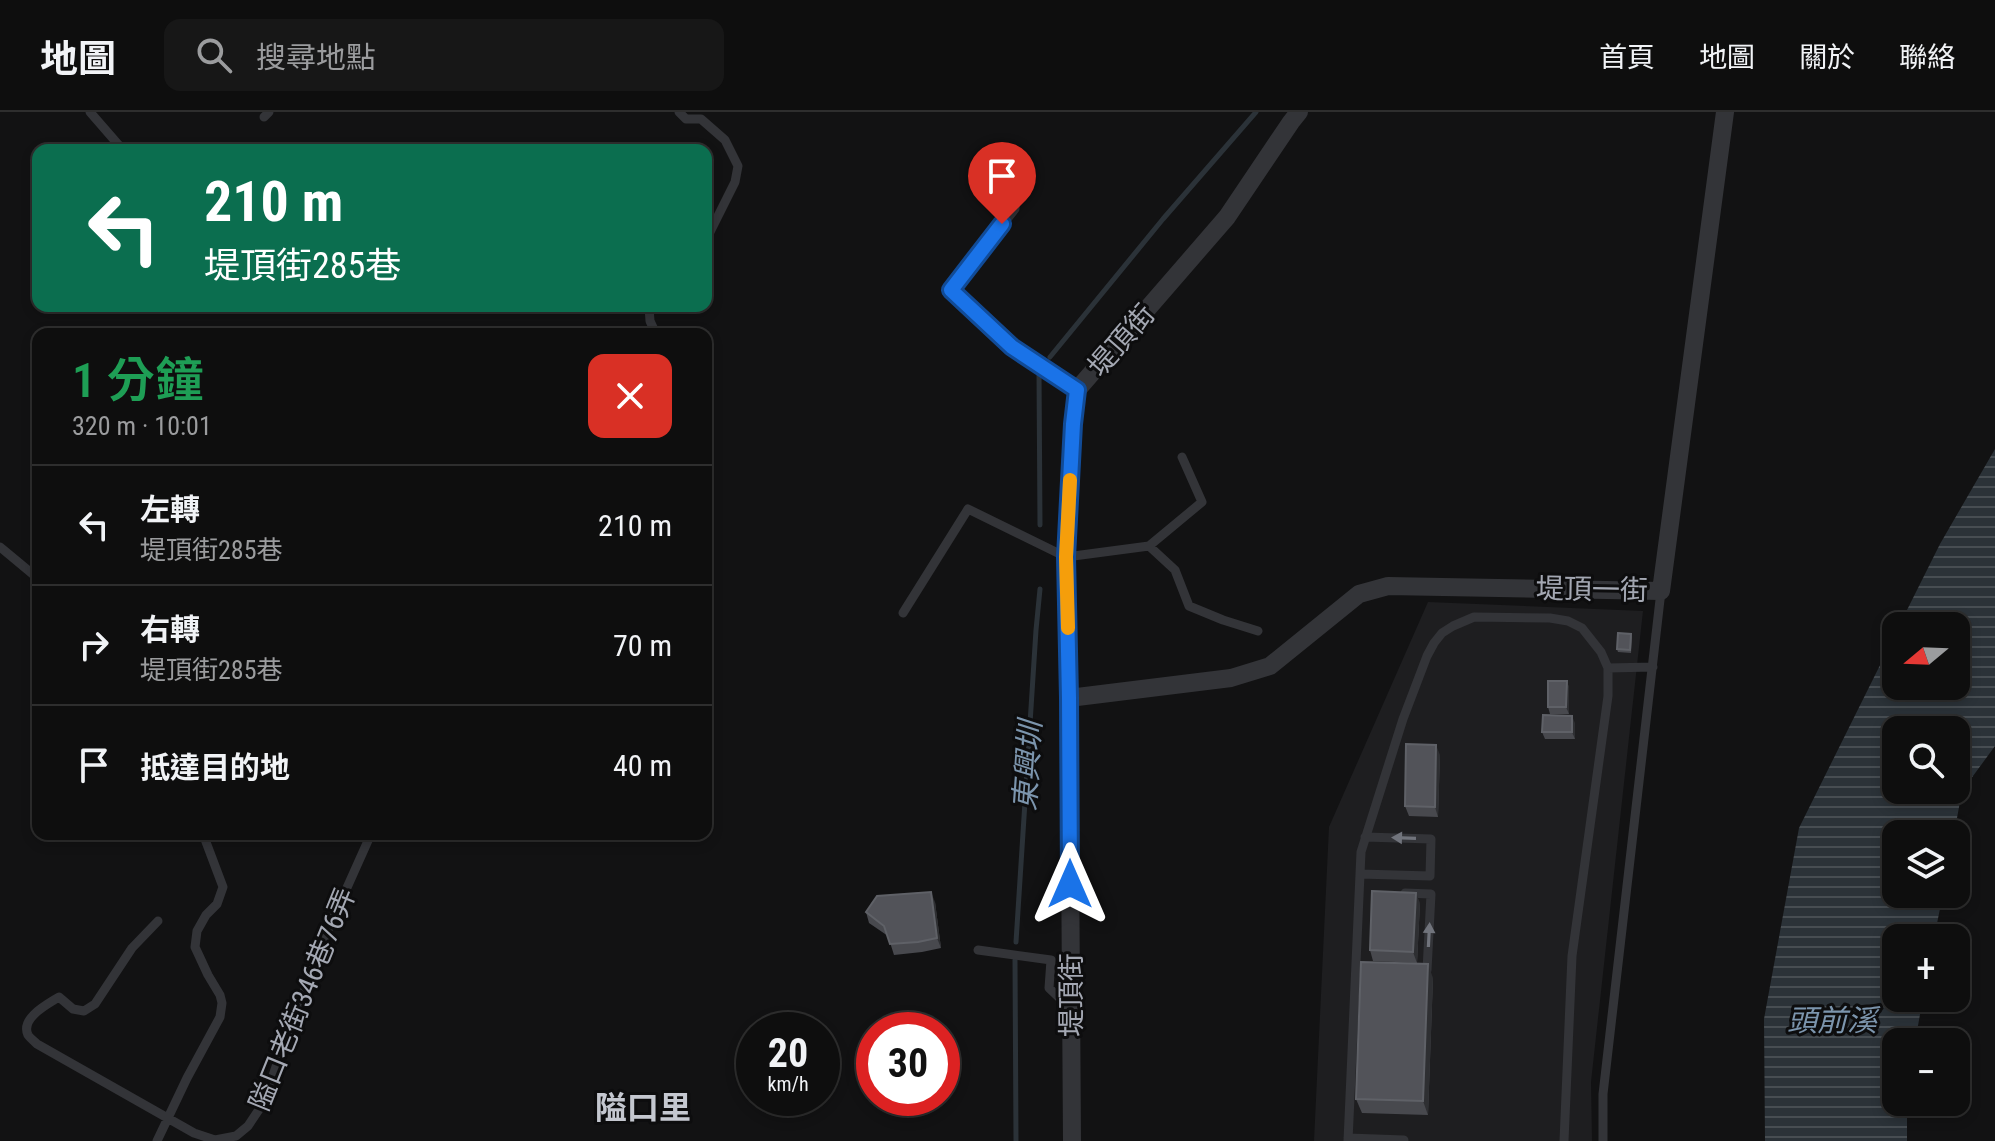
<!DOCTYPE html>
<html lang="zh-TW">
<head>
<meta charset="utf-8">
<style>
	body { margin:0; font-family:"Roboto Condensed","Noto Sans TC",sans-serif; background:#171717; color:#f1f3f6; height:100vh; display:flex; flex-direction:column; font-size:30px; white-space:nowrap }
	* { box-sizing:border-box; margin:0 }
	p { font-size:26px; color:#9b9c9e }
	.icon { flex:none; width:44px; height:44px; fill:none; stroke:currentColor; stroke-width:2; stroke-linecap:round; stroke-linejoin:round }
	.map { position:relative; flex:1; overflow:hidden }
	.sheet { position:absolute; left:32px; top:216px; width:680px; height:512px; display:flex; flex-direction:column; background:#0e0e0e; border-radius:16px; box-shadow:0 4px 12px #0003,0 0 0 2px #2e2e2e }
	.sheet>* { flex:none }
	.top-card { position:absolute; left:32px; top:32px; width:680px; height:168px; border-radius:16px; box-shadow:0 4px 12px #0003,0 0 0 2px #2e2e2e; background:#0b6e4f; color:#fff; overflow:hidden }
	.needle { width:52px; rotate:251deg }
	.buttons { position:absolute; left:1882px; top:500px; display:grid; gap:16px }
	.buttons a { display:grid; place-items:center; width:88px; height:88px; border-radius:16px; background:#0e0e0e; box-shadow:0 4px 12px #0003,0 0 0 2px #2e2e2e; font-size:40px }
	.speed { position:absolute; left:736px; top:900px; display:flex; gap:16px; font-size:40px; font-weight:700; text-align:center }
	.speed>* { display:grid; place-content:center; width:104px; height:104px; border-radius:50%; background:#0e0e0e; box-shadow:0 4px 12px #0003,0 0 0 2px #2e2e2e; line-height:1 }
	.speed small { font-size:20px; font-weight:400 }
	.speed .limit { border:12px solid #d22; background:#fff; color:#111 }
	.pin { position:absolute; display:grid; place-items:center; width:68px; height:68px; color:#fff; margin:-82px -34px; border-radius:50% 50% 50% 0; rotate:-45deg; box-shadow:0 0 8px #0007 }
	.pin .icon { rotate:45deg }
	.me { position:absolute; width:88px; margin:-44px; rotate:0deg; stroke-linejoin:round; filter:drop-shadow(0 0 6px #0008) }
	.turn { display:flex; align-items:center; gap:28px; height:168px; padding:0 40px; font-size:36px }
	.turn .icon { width:104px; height:104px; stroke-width:2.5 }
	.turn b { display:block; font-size:56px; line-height:68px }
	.round { display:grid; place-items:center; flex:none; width:84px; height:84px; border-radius:16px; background:#171717 }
	.summary { display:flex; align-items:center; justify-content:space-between; height:136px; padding:0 40px }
	h1 { font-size:48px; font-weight:600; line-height:60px; color:#1e9e55 }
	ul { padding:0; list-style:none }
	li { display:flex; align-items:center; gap:24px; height:120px; padding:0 40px; border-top:2px solid #2e2e2e }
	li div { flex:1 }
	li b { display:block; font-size:30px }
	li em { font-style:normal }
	header { display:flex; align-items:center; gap:48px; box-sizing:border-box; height:112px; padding:0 40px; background:#0e0e0e; border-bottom:2px solid #2e2e2e }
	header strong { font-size:38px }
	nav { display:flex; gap:44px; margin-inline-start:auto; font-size:28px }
	.search { width:560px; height:72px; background:#171717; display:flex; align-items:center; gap:20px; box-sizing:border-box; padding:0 28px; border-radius:16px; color:#9b9c9e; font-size:30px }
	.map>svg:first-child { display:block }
</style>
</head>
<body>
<header>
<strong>地圖</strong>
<div class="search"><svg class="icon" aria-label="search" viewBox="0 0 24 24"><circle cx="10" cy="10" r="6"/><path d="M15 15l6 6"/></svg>搜尋地點</div>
<nav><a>首頁</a><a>地圖</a><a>關於</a><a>聯絡</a></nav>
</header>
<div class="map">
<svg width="1995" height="1029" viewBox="0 0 1995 1029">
	<defs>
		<pattern id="water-rules" width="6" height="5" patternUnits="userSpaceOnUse" patternTransform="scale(2)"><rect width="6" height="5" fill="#2b3238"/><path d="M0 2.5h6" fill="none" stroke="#474d52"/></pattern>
	</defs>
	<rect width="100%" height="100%" fill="#121213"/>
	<path fill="#1e1e20" d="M 1428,490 L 1643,499 L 1591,970 L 1592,1029 L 1314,1029 L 1329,715 Z"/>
	<path fill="url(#water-rules)" fill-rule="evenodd" d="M 1995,337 L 1995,634 L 1962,679 L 1954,722 L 1896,722 L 1896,782 L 1943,782 L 1934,826 L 1896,826 L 1896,886 L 1923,886 L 1915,930 L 1896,930 L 1896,990 L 1907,990 L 1907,1029 L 1765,1029 L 1764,907 L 1799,716 L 1896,521 L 1896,574 L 1956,574 L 1956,514 L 1899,514 L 1940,432 ZM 1956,618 L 1956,678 L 1896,678 L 1896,618 Z"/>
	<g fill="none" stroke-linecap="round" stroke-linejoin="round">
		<path stroke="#2b3238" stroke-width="5" d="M 1050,245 L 1163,107 L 1256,0
			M 1039,259 L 1040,413
			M 1016,830 L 1036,518 L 1040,477
			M 1015,848 L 1016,1029"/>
		<path stroke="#333438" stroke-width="9" d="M 90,0 L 123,38
			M 679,0 L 686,7 L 701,7 L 725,28 L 738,54 L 735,70 L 706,128
			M 264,5 L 269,0
			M 978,64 L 1016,83 L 1015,97 L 951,178 L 1012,235 L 1077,278
			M 403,194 L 406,196
			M 650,194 L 649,195 L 650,209 L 656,222
			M 1149,434 L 1202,390 L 1182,345
			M 0,435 L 35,464 L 38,452
			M 903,501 L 968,397 L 1066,445 L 1149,434 L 1175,458 L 1189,494 L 1223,508 L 1258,519
			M 1608,556 L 1653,555
			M 1360,762 L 1430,764 L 1431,727 L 1365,725
			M 1405,781 L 1431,782 L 1427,858 L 1423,857
			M 158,809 L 132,836 L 95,892 L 84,899 L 73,897 L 59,885 C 48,892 20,906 28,923 C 29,925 35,930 37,932 L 194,1021 L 215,1028 L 236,1024 L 248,1014 L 264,990 L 281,940 L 324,827 L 371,722
			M 978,838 L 1051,848 L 1049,876 L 1068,894
			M 1348,1026 L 1404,1028
			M 157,1029 L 187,966 L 220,905 L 222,891 L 220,883 L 208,863 L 195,835 L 197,819 L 206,803 L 217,792 L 223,775 L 203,722
			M 1348,1029 L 1361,740 L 1403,607 L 1427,544 L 1434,531 L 1442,521 L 1453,514 L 1474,505 L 1550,506 L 1568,509 L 1582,516 L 1601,540 L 1608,556 L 1608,584 L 1572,844 L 1564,1029
			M 1603,1029 L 1603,982 L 1661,479"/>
		<path stroke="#333438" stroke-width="18" d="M 1069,586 L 1231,566 L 1270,554 L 1359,482 L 1388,474 L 1661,479 L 1725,0
			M 1072,1029 L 1069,586 L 1066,445 L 1073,312 L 1077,278 L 1227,105 L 1291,10 L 1299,0"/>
	</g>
	<path fill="#48494e" d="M 1631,522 L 1632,525 L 1631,541 L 1618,540 L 1617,537 Z
		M 1567,569 L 1569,576 L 1569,602 L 1550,602 L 1548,595 Z
		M 1575,611 L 1575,627 L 1545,627 L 1542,620 Z
		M 1440,643 L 1438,705 L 1409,704 L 1405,694 Z
		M 935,790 L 941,836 L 922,840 L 894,843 L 888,824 L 869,811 L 866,800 Z
		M 1420,791 L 1417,851 L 1373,849 L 1370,838 Z
		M 1433,866 L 1428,1003 L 1362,1001 L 1356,987 Z"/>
	<path fill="#2e2f32" d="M 1567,569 L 1569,576 L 1569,602 L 1566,595 Z
		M 1572,604 L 1575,611 L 1575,627 L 1572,620 Z
		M 1436,633 L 1440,643 L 1438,705 L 1435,695 Z
		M 931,780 L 935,790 L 941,836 L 937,826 Z
		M 1416,781 L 1420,791 L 1417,851 L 1413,840 Z
		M 1428,852 L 1433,866 L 1428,1003 L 1423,989 Z"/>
	<path fill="#525359" stroke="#5f6167" stroke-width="2" d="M 1618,521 L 1631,522 L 1630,538 L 1617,537 Z
		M 1548,569 L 1567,569 L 1566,595 L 1548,595 Z
		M 1543,603 L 1572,604 L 1572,620 L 1542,620 Z
		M 1406,632 L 1436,633 L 1435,695 L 1405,694 Z
		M 1372,779 L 1416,781 L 1413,840 L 1370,838 Z
		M 931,780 L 937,826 L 918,830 L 890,832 L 884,814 L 866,800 L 877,784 Z
		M 1361,850 L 1428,852 L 1423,989 L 1356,987 Z"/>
	<defs><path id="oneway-solid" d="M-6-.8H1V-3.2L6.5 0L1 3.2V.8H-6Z" transform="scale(2)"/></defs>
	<g fill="#71747c">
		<use href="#oneway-solid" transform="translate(1404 726) rotate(-178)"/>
		<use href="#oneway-solid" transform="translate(1429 823) rotate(-87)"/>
	</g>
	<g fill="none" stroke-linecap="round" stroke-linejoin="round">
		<defs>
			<path id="route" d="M 1002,112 L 951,178 L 1012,235 L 1077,278 L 1073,312 L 1066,445 L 1069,586 L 1070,772"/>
		</defs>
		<use href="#route" stroke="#114b97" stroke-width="20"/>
		<use href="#route" stroke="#1a73e8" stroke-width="14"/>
		<path stroke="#f59e0b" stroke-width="14" d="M 1068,516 L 1066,445 L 1070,368"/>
	</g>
	<g text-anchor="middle" stroke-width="6" stroke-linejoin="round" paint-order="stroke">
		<g font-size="28" fill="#a4a8b3" stroke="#0d0d0e">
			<text transform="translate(1121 228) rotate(-49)" y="10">堤頂街</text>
			<text transform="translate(1592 477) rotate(1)" y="10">堤頂一街</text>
			<text transform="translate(1071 883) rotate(-90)" y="10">堤頂街</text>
			<text transform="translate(302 887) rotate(-68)" y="10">隘口老街346巷76弄</text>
		</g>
		<g font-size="30" font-style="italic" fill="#7c95ad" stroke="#0d0d0e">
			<text transform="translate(1028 654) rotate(-86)" y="10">東興圳</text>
			<text x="1832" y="919">頭前溪</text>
		</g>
		<g font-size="32" font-weight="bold" fill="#c4c7cf" stroke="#0d0d0e">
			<text x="643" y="1007">隘口里</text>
		</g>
	</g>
</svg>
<div class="buttons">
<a><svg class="needle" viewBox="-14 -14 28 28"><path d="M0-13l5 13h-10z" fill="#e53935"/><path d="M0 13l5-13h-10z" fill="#9b9c9e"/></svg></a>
<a><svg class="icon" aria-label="search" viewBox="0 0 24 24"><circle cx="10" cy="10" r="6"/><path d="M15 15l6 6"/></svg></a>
<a><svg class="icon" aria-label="layers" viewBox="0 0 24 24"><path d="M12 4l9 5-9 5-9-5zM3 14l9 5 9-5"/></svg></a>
<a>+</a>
<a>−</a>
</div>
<div class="speed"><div>20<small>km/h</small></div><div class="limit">30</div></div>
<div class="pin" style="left:1002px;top:112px;background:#d93025"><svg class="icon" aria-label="arrive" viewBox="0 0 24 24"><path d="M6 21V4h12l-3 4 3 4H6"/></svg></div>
<svg class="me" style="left:1070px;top:772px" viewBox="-20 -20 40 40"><path d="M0-17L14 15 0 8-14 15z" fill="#1a73e8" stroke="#fff" stroke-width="4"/></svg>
<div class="top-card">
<div class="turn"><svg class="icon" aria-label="left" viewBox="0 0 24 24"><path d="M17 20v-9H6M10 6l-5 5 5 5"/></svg><div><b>210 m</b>堤頂街285巷</div></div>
</div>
<section class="sheet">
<div class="summary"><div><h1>1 分鐘</h1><p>320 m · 10:01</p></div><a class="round" style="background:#d93025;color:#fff"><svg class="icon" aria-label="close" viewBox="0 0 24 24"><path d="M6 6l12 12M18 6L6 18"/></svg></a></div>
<ul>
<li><svg class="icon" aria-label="left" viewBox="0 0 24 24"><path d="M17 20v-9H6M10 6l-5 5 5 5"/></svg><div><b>左轉</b><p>堤頂街285巷</p></div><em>210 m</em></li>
<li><svg class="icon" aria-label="right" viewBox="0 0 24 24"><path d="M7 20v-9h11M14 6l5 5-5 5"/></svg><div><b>右轉</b><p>堤頂街285巷</p></div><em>70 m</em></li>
<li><svg class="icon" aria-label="arrive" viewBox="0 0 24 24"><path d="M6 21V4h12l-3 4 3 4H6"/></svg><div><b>抵達目的地</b></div><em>40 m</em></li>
</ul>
</section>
</div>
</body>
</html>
